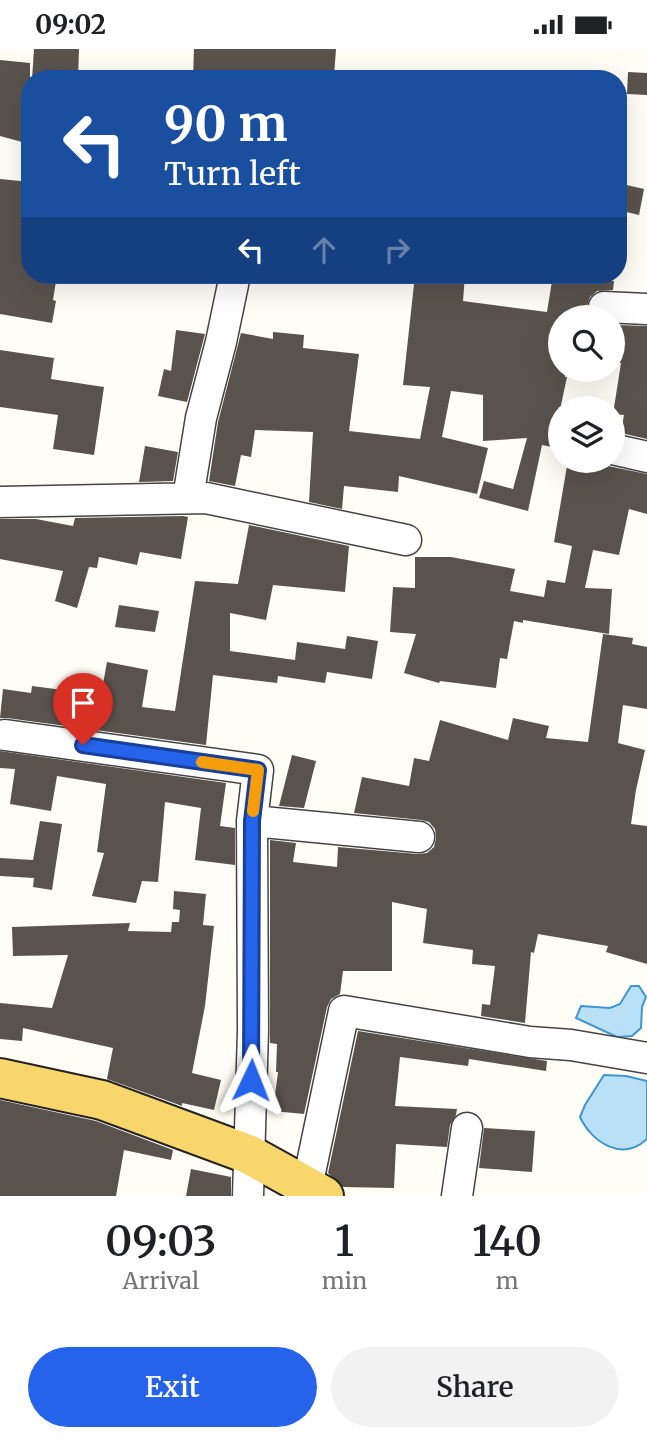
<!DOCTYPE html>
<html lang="en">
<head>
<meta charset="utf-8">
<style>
	body { margin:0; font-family:Merriweather,serif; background:#f2f2f2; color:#202124; height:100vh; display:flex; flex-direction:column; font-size:26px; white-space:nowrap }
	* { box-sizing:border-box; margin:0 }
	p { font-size:23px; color:#757577 }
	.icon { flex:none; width:38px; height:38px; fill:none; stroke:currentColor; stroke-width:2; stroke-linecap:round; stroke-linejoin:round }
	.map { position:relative; height:1147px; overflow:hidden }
	.details { display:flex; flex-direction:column; background:#fff; flex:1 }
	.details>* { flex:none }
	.guide { position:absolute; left:21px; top:21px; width:606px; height:214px; border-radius:28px; box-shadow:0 7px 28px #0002; background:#1a4fa0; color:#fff; overflow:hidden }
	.fabs { position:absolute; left:548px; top:256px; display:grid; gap:14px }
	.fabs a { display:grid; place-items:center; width:77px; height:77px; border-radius:50%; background:#fff; box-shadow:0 7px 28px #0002; font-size:35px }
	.pin { position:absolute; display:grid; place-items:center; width:60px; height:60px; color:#fff; margin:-72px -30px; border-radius:50% 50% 50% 0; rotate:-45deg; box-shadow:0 0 7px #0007 }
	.pin .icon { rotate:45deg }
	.me { position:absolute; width:77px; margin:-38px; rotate:2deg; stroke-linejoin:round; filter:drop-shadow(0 0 5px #0008) }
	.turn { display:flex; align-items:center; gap:24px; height:147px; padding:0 28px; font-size:32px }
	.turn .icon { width:91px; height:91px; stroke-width:2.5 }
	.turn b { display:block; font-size:49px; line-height:60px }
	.lanes { display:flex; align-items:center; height:66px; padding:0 28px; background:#0003; justify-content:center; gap:35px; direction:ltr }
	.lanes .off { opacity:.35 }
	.eta { display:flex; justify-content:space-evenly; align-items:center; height:119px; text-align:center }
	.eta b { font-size:42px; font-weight:600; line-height:49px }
	.cta { display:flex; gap:14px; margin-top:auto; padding:14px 28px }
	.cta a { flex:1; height:80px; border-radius:42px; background:#2563eb; color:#fff; font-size:28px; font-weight:600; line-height:80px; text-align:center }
	.cta a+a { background:#f2f2f2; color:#202124 }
	.status { display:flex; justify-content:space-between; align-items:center; height:49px; padding:0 35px; background:#fff; direction:ltr }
	.status svg { height:19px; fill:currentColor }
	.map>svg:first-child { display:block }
</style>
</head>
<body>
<div class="status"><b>09:02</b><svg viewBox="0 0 49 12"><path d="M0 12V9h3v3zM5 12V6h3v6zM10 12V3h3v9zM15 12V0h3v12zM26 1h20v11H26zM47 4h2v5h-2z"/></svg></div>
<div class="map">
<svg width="647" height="1147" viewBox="0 0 647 1147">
	<rect width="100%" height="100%" fill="#fffdf5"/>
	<path fill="#b9e0f7" stroke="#3f96cf" stroke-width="2" d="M 631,937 L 639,937 L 646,948 L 642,958 L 641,979 L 632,987 L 617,988 L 576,969 L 581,957 L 610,959 L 620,955 Z
		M 604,1026 L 626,1027 L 647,1032 L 647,1090 C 623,1113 592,1094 580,1068 L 585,1056 Z"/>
	<path fill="#5a524d" d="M 34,0 L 79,0 L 78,30 L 32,30 Z
		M 194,0 L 336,0 L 334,27 L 304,24 L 303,30 L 193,30 Z
		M 0,11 L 30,14 L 30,65 L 22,93 L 0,87 Z
		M 628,23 L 647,24 L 647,46 L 627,45 Z
		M 0,130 L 30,133 L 30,226 L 57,226 L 53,251 L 56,252 L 52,274 L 0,265 Z
		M 618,134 L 644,140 L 639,166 L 618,161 Z
		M 415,226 L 465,226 L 463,252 L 547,263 L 553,226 L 577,226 L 614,232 L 613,241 L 597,242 L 590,248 L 587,257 L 588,263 L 574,260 L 573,268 L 560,268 L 560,320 L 566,320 L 565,328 L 567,328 L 552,398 L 542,396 L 528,462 L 479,449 L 484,432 L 513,440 L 527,389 L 483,392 L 483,346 L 451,342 L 442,388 L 488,399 L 477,445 L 399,427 L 398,443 L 344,437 L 342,460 L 309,453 L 313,383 L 255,381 L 251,408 L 241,406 L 235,437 L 209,432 L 218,373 L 241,284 L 273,290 L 273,283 L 304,286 L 303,299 L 359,305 L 349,382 L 420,390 L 430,338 L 403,336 Z
		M 614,276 L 647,277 L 647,390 L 621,384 L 624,366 L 613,365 L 621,314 L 612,313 Z
		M 176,281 L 205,285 L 187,353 L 158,347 L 164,320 L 171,322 Z
		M 0,301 L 54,309 L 51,330 L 104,338 L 94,406 L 53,400 L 58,366 L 0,358 Z
		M 145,397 L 178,403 L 173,432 L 139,433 Z
		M 568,411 L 599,411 L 608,417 L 647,425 L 647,465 L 629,460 L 619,506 L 593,501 L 585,539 L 612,540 L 609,585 L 523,571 L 523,574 L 514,572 L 507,610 L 500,609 L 496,639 L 440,632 L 439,634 L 404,624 L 416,585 L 390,583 L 393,538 L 415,539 L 415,508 L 451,508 L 515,520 L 510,542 L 544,548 L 547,531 L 565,534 L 572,497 L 554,493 Z
		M 183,467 L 188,468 L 181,510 L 140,503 L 137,516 L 99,508 L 97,519 L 89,518 L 77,559 L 55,552 L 63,522 L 0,510 L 0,470 L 36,470 L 73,477 L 75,469 Z
		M 249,476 L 349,497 L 345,543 L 273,536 L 266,571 L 230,564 L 230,602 L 295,611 L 297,593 L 345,600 L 347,587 L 378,592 L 372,630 L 327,623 L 325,634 L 278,627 L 277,634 L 213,626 L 206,696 L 7,669 L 0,669 L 3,640 L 31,644 L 32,637 L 101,646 L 107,613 L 148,621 L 142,658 L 175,662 L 195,532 L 238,535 Z
		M 119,556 L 159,562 L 155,583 L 115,578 Z
		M 603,585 L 633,589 L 632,595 L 647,598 L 647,660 L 623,656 L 618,694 L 645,701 L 636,741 L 631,775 L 647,777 L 647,915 L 606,903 L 608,897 L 538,885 L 534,904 L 531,903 L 525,974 L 481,967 L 482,955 L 490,956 L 495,917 L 472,915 L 473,901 L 423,894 L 427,860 L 392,853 L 392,922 L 343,922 L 340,945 L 331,950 L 327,958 L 304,1065 L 273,1062 L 278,1023 L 276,1023 L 277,995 L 270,994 L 270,791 L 296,794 L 293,813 L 337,818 L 338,798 L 417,805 L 427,804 L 434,798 L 436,789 L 435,780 L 429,773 L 421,771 L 354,764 L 362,728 L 409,737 L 414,709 L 429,712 L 440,671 L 508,691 L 513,669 L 549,677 L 546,689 L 588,693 Z
		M 0,702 L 226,734 L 220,777 L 235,779 L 235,816 L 195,811 L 201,759 L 165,753 L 158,833 L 142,832 L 136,854 L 92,847 L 104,804 L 97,803 L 106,735 L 57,727 L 51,762 L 10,755 L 15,720 L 0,719 Z
		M 292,706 L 316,712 L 304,759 L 279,757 Z
		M 40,772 L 62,775 L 52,841 L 33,838 L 34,829 L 0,827 L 0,809 L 33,811 Z
		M 174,842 L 206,845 L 203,876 L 214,877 L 205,957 L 192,1024 L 221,1031 L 214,1061 L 182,1054 L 182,1057 L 107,1030 L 113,999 L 23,979 L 22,992 L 0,990 L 0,954 L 52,959 L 68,906 L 13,907 L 12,878 L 130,874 L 128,882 L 171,883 L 172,873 L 179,873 L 180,861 L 173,860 Z
		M 358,982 L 547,1012 L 546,1022 L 469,1010 L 468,1017 L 400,1008 L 395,1057 L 457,1060 L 456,1066 L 450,1076 L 447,1098 L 396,1095 L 394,1139 L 343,1138 L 328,1124 Z
		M 0,1051 L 96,1072 L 173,1101 L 171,1111 L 124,1101 L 116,1147 L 0,1147 Z
		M 484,1079 L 535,1082 L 532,1123 L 479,1119 Z
		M 191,1120 L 231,1128 L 231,1147 L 186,1147 Z"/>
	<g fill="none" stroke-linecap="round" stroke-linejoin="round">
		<defs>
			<path id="minor" d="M 604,258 L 647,260
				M 612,400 L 647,408
				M 188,449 L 201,369 L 221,293 L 235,226
				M 0,453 L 206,449 L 406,491
				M 5,686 L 258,721 L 252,772 L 253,982 L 248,1147
				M 252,772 L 419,788
				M 307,1138 L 344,962 L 530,993 L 571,996 L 647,1009
				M 457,1147 L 467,1079"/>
			<path id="major" d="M 0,1029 L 102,1051 L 248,1105 L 324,1147"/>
		</defs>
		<use href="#minor" stroke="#444" stroke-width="33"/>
		<use href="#major" stroke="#222" stroke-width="42"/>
		<use href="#minor" stroke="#fff" stroke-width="30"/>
		<use href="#major" stroke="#f9d66b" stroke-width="38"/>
	</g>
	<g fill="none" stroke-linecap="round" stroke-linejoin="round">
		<defs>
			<path id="route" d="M 83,696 L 258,721 L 252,772 L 251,1031"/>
		</defs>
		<use href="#route" stroke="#184099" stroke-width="18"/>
		<use href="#route" stroke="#2563eb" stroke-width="12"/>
		<path stroke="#f59e0b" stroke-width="12" d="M 202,713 L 258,721 L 253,762"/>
	</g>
</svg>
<div class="fabs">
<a><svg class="icon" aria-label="search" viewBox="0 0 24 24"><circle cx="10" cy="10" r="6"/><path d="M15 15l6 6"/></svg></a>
<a><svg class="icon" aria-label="layers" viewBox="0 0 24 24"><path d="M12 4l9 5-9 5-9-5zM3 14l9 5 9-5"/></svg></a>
</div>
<div class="pin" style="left:83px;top:696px;background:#d93025"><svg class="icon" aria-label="arrive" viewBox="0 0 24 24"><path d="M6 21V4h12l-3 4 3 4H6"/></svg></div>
<svg class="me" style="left:251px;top:1031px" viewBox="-20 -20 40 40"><path d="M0-17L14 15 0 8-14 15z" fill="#2563eb" stroke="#fff" stroke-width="4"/></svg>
<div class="guide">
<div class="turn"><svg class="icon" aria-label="left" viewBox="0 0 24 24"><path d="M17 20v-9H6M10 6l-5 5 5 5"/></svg><div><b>90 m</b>Turn left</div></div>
<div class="lanes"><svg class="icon" aria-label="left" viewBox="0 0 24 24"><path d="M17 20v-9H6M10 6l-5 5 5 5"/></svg><svg class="icon off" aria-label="ahead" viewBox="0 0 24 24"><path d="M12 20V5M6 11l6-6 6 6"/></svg><svg class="icon off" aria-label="right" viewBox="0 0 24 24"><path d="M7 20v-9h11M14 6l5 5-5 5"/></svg></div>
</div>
</div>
<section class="details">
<div class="eta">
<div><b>09:03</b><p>Arrival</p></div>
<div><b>1</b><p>min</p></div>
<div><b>140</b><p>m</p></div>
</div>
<div class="cta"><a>Exit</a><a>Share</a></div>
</section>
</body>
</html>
